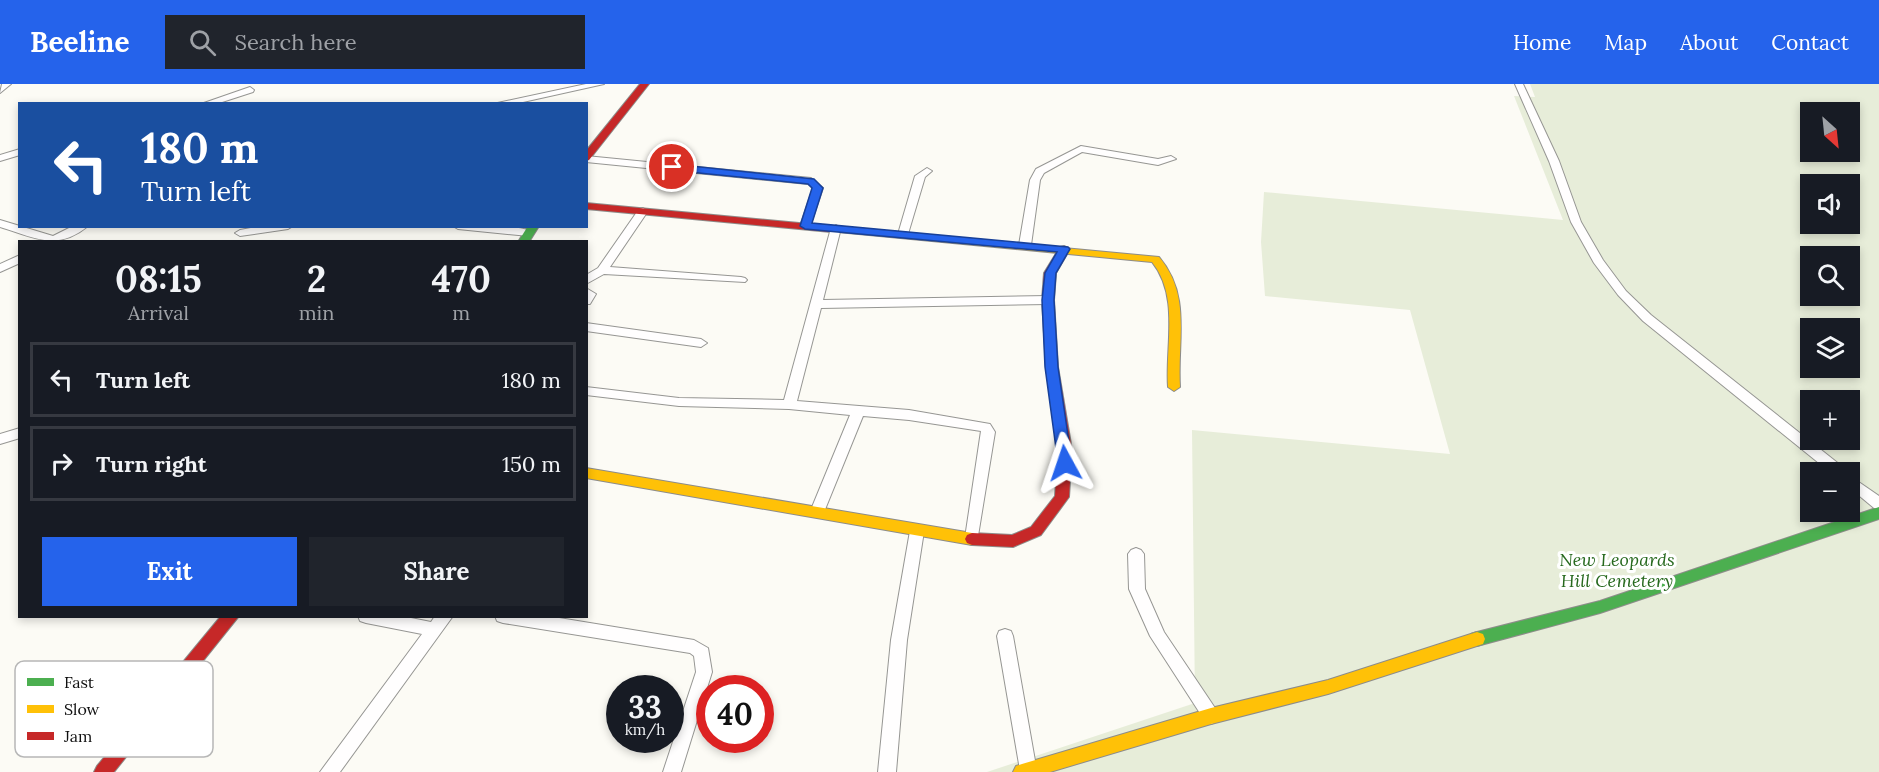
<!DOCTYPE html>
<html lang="en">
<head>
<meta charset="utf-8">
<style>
	body { margin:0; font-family:Lora,serif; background:#20242c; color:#f1f3f6; height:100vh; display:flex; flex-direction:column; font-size:22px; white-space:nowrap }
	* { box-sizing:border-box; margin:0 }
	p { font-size:20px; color:#9ea1a6 }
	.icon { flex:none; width:33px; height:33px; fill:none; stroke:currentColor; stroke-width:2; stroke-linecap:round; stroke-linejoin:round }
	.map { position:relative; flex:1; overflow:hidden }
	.panel { position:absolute; left:18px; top:156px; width:570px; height:378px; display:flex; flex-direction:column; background:#171b24; border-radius:0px; box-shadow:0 3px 9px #0003 }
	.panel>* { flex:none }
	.guide { position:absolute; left:18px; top:18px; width:570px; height:126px; border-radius:0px; box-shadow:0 3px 9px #0003; background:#1a4fa0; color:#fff; overflow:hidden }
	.needle { width:39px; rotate:153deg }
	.controls { position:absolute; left:1800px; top:18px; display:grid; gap:12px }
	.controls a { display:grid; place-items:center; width:60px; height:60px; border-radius:0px; background:#171b24; box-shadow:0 3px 9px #0003; font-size:30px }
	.speed { position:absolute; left:606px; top:591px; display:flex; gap:12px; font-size:30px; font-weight:700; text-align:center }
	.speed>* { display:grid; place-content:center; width:78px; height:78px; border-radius:50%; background:#171b24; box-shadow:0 3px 9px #0003; line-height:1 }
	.speed small { font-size:15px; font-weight:400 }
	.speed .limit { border:9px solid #d22; background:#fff; color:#111 }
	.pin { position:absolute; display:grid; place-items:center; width:51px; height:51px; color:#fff; margin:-26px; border:3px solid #fff; border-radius:50%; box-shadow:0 2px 6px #0007 }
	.me { position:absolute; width:66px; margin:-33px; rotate:355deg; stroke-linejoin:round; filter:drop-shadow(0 0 4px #0008) }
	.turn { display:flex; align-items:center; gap:21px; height:126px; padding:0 24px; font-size:27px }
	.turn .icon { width:78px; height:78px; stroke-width:2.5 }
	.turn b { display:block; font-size:42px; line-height:51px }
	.eta { display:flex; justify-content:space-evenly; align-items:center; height:102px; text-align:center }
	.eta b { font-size:36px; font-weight:700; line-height:42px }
	.button { display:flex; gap:12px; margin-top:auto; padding:12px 24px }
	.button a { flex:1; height:69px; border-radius:0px; background:#2563eb; color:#fff; font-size:24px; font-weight:700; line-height:69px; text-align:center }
	.button a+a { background:#20242c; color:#f1f3f6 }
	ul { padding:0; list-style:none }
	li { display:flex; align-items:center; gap:18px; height:75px; margin:0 12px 9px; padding:0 12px; border:3px solid #363941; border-radius:0px }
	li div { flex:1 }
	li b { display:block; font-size:22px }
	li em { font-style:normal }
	header { display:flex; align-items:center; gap:36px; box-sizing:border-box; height:84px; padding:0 30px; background:#2563eb; color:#fff }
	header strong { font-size:28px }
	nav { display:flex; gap:33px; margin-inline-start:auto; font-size:21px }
	.search { width:420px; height:54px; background:#20242c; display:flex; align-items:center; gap:15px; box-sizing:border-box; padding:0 21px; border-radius:0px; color:#9ea1a6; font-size:22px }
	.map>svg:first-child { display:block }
</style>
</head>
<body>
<header>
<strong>Beeline</strong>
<div class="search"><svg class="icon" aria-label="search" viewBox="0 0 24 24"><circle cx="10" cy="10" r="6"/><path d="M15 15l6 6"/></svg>Search here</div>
<nav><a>Home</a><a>Map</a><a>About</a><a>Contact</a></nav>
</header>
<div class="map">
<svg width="1879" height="688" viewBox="0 0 1879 688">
	<rect width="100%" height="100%" fill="#fcfbf5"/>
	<path fill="#e7edd9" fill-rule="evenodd" d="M 1530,0 L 1879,0 L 1879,688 L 987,688 L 1195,619 L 1192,346 L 1450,370 L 1410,226 L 1265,212 L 1261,158 L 1264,108 L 1563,136 L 1514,12 L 1535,13 ZM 1810,28 L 1850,28 L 1850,68 L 1810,68 ZM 1810,100 L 1850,100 L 1850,140 L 1810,140 ZM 1810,172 L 1850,172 L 1850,212 L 1810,212 ZM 1810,244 L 1850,244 L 1850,284 L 1810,284 ZM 1810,316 L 1850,316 L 1850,356 L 1810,356 ZM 1810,388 L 1850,388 L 1850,428 L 1810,428 Z"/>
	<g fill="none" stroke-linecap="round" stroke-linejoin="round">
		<defs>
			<path id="street" d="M 2,0 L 11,0 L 0,9 Z
				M 586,0 L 604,0 L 514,20 L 493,20 Z
				M 1515,0 L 1523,0 L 1559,77 L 1581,138 L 1603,176 L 1626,207 L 1651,231 L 1844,384 L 1846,388 L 1830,388 L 1643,237 L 1618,211 L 1594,179 L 1571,138 L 1549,77 Z
				M 250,3 L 254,6 L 253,8 L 216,20 L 201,20 Z
				M 1081,62 L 1158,75 L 1171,72 L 1176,75 L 1158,81 L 1082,68 L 1044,89 L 1040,96 L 1031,161 L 1029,163 L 1021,163 L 1019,161 L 1030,96 L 1036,85 Z
				M 20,65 L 20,71 L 0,77 L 0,71 Z
				M 586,72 L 811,94 L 823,104 L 810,142 L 805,145 L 800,142 L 813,104 L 808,100 L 586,78 Z
				M 927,84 L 932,87 L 925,93 L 908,150 L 907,152 L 899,152 L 898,150 L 915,92 Z
				M 643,124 L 648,127 L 610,183 L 741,193 L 745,194 L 747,196 L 745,198 L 604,190 L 586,200 L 586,191 L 598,184 L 639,125 Z
				M 0,136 L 53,152 L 73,142 L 88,142 C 57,168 33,153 0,143 Z
				M 836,141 L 841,144 L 823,216 L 1048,212 L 1054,216 L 1048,220 L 821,224 L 797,317 L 909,326 L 990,340 L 995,348 L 977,458 L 972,460 L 967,458 L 965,454 L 981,347 L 909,336 L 863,332 L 824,428 L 822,432 L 812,432 L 810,428 L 850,331 L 789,325 L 679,322 L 586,311 L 586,303 L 679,314 L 784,316 L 831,144 Z
				M 262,142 L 293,142 L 288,145 L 240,152 L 235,149 L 240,146 Z
				M 453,142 C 470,142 523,140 534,149 L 529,152 L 458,145 Z
				M 20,171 L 20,179 L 0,188 L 0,180 Z
				M 586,204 L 596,210 L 590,220 L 586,220 Z
				M 586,239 L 701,255 L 707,259 L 701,263 L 586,247 Z
				M 20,344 L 20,354 L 0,360 L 0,350 Z
				M 1850,392 L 1879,412 L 1879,425 L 1874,424 L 1850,404 Z
				M 917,441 L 922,443 L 924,447 L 907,556 L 896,688 L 878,688 L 891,556 L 910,447 L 912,443 Z
				M 1136,464 L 1141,466 L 1144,470 L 1145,505 L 1164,548 L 1217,627 L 1220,632 L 1217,637 L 1211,640 L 1205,637 L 1150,552 L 1129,505 L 1128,470 L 1131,466 Z
				M 358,532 L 401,532 L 431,538 L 435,532 L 453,532 L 340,688 L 320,688 L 422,550 L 366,539 L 360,537 Z
				M 495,532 L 547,532 L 694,556 L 708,564 L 712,588 L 681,688 L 663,688 L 696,588 L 694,572 L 690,569 L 503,539 L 497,537 Z
				M 1005,545 L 1011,547 L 1013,552 L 1037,688 L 1021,688 L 1020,686 L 997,552 L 999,547 Z"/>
			<path id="fast" d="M 528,142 L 539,142 L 529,158 L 518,158 Z
				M 1879,423 L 1879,435 L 1600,529 L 1477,562 L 1471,560 L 1469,555 L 1471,550 L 1477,548 L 1600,517 Z"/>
			<path id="slow" d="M 831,142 L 1159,173 C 1192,212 1177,256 1180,303 L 1174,307 L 1168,303 C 1165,262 1180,213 1152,178 L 827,147 L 827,143 Z
				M 586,384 L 972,449 L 977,451 L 979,455 L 977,459 L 972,461 L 586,394 Z
				M 1477,548 L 1483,550 L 1485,555 L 1483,560 L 1328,610 L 1211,640 L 1050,688 L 1013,688 L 1016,682 L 1022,680 L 1211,624 L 1328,596 Z"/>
			<path id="jam" d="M 640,0 L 649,0 L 589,76 L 586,77 L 586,67 Z
				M 586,119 L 831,142 L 836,145 L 831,148 L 586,125 Z
				M 1064,162 L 1070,165 L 1056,189 L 1054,216 L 1058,283 L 1072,366 L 1069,413 L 1041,451 L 1013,463 L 972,461 L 967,459 L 965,455 L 967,451 L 972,449 L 1012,451 L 1031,443 L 1055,412 L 1058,366 L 1046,283 L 1042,216 L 1044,189 L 1060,163 Z
				M 221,532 L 239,532 L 114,688 L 94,688 L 97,682 Z"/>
		</defs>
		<use href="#street" stroke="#969693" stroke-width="2"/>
		<use href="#fast" stroke="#8d8c8a" stroke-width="2"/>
		<use href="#slow" stroke="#8d8c8a" stroke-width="2"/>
		<use href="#jam" stroke="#8d8c8a" stroke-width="2"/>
		<use href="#street" fill="#fffefe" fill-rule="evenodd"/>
		<use href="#fast" fill="#4caf50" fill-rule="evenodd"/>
		<use href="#slow" fill="#ffc107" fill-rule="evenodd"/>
		<use href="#jam" fill="#c62828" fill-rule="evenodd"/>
	</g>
	<path fill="#2563eb" stroke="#184099" stroke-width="1.5" d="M 672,80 L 814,95 L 823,104 L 812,139 L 1068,163 L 1070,165 L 1056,189 L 1054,216 L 1058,283 L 1072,379 L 1070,383 L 1065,384 L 1058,379 L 1045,283 L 1042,216 L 1045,189 L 1057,168 L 805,145 L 800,142 L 812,104 L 808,100 L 669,86 L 669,81 Z"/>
	<g text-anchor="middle" stroke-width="6" stroke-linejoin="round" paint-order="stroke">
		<g font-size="18" font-style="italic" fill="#27691e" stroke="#fff">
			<text x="1617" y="482">New Leopards<tspan x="1617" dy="21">Hill Cemetery</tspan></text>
		</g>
	</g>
	<rect x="15" y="577" width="198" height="96" rx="9" fill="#fff" stroke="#b7b7b7" stroke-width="1.5"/>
	<rect x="27" y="594" width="27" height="8" fill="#4caf50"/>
	<rect x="27" y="621" width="27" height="8" fill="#ffc107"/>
	<rect x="27" y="648" width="27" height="8" fill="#c62828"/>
	<g font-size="16" fill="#101010">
		<text x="64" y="604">Fast</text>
		<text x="64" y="631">Slow</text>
		<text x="64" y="658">Jam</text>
	</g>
</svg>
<div class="controls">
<a><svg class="needle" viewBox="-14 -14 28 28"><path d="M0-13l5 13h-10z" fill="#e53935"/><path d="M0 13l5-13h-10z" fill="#9ea1a6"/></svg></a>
<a><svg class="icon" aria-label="sound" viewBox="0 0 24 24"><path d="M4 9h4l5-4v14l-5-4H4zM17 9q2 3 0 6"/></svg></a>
<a><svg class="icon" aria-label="search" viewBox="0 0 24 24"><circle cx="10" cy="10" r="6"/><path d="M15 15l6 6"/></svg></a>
<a><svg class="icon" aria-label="layers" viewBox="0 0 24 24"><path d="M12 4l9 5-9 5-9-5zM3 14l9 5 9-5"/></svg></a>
<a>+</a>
<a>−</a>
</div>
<div class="speed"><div>33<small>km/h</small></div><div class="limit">40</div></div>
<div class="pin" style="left:672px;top:83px;background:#d93025"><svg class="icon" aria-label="arrive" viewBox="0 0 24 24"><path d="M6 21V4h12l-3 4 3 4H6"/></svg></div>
<svg class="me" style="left:1065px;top:379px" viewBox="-20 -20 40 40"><path d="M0-17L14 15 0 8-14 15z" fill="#2563eb" stroke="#fff" stroke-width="4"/></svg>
<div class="guide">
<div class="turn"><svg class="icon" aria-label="left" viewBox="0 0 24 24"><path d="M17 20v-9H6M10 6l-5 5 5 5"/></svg><div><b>180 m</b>Turn left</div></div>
</div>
<section class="panel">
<div class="eta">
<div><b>08:15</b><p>Arrival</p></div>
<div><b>2</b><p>min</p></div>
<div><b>470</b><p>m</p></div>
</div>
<ul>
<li><svg class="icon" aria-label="left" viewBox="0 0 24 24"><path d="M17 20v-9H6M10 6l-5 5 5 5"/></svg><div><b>Turn left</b></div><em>180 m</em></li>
<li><svg class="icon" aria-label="right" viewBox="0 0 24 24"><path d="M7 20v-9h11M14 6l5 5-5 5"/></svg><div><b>Turn right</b></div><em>150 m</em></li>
</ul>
<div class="button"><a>Exit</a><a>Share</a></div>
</section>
</div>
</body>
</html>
